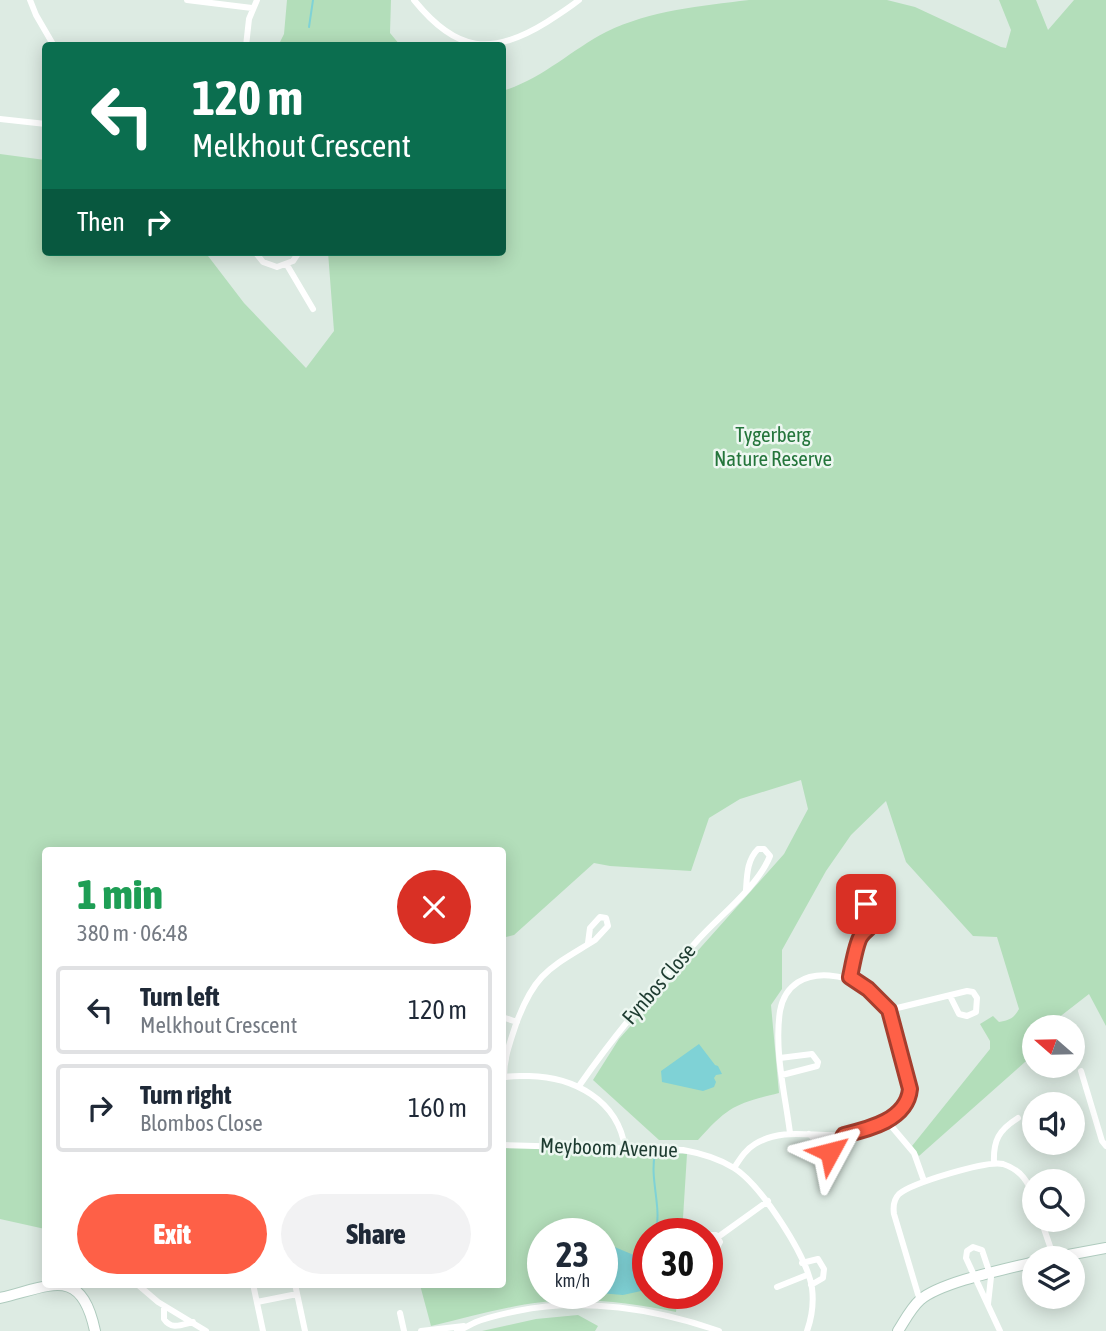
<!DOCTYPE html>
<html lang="en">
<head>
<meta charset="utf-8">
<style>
	body { margin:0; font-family:"Asap Condensed",sans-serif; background:#f2f2f3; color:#1f2937; height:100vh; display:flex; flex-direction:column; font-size:26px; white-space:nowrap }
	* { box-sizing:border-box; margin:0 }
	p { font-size:23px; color:#747a83 }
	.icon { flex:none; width:38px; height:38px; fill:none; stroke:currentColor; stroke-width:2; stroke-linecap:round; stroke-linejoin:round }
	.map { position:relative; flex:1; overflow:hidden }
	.panel { position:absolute; left:42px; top:847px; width:464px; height:441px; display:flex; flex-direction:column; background:#fff; border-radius:7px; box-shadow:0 4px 18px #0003 }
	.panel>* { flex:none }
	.banner { position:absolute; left:42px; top:42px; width:464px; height:214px; border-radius:7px; box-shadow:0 4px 18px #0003; background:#0b6e4f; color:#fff; overflow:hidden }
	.needle { width:46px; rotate:290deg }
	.controls { position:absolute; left:1022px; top:1015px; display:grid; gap:14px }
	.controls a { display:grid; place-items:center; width:63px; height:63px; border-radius:50%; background:#fff; box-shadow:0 4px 18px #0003; font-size:35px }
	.speed { position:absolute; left:527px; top:1218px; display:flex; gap:14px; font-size:35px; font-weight:700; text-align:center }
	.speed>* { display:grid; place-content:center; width:91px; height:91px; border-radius:50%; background:#fff; box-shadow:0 4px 18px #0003; line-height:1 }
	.speed small { font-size:18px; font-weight:400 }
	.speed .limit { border:10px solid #d22; background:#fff; color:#111 }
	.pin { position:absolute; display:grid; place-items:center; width:60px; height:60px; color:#fff; margin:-30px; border-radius:14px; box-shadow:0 4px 10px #0006 }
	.me { position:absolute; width:77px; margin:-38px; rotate:52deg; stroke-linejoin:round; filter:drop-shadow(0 0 5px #0008) }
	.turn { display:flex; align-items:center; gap:24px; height:147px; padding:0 35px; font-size:32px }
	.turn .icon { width:91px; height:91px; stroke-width:2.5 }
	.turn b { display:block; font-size:49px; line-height:60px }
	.then { display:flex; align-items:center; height:66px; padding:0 35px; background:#0003; gap:14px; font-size:26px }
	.round { display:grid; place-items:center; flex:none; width:74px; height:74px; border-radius:37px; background:#f2f2f3 }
	.summary { display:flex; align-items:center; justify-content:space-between; height:119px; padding:0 35px }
	h1 { font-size:42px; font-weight:800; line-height:52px; color:#1e9e55 }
	.button { display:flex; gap:14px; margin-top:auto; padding:14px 35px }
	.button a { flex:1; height:80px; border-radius:42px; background:#fe6047; color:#fff; font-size:28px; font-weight:800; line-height:80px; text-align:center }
	.button a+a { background:#f2f2f3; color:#1f2937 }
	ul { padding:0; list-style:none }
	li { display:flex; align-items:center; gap:21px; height:88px; margin:0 14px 10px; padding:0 21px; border:4px solid #e0e1e3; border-radius:7px }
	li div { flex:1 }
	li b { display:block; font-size:26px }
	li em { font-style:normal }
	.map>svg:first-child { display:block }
</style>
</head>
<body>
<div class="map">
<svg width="1106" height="1331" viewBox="0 0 1106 1331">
	<rect width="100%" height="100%" fill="#ddebe3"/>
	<path fill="#b3deba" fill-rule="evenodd" d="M 287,0 L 391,0 L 390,33 L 400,45 L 278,46 L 284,34 Z
		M 749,0 L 887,0 L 915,7 L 1001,47 L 1006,48 L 1011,30 L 999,0 L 1036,0 L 1048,30 L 1074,0 L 1106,0 L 1106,1026 L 1089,994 L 1053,1022 L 1050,1027 L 1034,1027 L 1034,1054 L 919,1156 L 912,1146 L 990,1049 L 990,1041 L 980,1024 L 993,1016 L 999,1022 C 1010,1020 1014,1018 1019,1009 L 997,937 L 973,936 L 906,862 L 886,801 L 851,835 L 826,871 L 782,950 L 782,989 L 771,1005 L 779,1093 C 735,1104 729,1106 698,1140 L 659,1140 L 593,1080 L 619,1039 L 784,854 L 808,809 L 801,780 L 740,799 L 709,818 L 691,871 L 610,866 L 594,863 L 514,935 L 502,938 L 502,850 L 46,850 L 45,1229 L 0,1219 L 0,154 L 45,160 L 46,252 L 205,252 L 244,303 L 306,368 L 334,331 L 328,252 L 502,252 L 502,91 C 541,80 571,50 606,32 C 651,10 701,6 749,0 Z
		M 502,1147 L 687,1154 L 682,1234 L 648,1234 L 648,1293 L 678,1293 L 676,1312 C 643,1305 609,1300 574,1300 C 526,1300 478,1315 431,1326 L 420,1285 L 502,1284 ZM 542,1234 L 602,1234 L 602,1293 L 542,1293 Z
		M 578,1315 L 598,1326 L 595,1331 L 482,1331 L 536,1319 Z"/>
	<path fill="#7fd2d6" d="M 699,1044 L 715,1065 L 718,1066 L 722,1074 L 716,1075 L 714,1078 L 716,1082 L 714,1087 L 703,1091 L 662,1082 L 661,1071 Z
		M 602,1245 L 610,1245 L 636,1256 L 641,1291 L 623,1295 L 599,1293 L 602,1293 Z"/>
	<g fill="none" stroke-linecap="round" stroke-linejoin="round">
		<path stroke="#7fd2d6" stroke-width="2" d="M 309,27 L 313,0
			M 654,1234 C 664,1213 649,1180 655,1154
			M 636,1256 L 648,1246"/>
		<defs>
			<path id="secondary" d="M 1052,1258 L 1106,1248
				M 0,1298 C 51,1286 81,1265 95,1331
				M 898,1331 C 905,1320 911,1308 920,1300 C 941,1282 1006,1269 1034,1262"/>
		</defs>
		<use href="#secondary" stroke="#afcbbe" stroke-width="12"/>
		<path stroke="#fff" stroke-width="6" d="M 30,0 L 36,15 L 54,46
			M 187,0 L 252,8
			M 414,0 C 456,52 491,57 547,22 C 558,15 569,8 579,0
			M 246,46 L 249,19 L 257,0
			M 0,119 L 46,124
			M 255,252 L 263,262 L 277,267 L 293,261 L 299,252
			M 287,265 L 313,309
			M 850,977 C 853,966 854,948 861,938 C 868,925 879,928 871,908 L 861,904 L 854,910 L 852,924 L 861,936
			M 889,1010 L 967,991 L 973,992 L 977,998 L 976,1012 L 967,1016 L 959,1014 L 950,996
			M 502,1017 L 517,1022
			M 780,1058 L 812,1054 L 818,1062 L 817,1066 L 782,1075
			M 1081,1071 L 1102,1141 L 1106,1146
			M 504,1077 C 504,1058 510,1042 516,1024 C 535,972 550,968 595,940 L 608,926 L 606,918 L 600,917 L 590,928 L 588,943
			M 502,1078 C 511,1075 520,1076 529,1076 C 574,1077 618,1100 625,1148
			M 579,1086 C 615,1034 653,989 696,942 C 718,917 757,888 770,856 L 764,849 L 758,849 C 747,860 747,875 746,890
			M 887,1121 L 914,1153 L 924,1181
			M 809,1134 L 830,1152 L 836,1150 L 843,1135
			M 502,1145 L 683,1150 C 700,1153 718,1158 734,1168 C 761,1185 807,1256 812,1288 C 814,1304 812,1317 807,1331
			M 994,1163 C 993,1140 999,1130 1018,1118
			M 734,1168 C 740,1159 745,1150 755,1144 C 783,1127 812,1137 843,1135 C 865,1133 896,1122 907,1101 C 913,1089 906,1073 903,1060 C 899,1045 897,1023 889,1009 C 865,972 790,956 780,1011 C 774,1050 785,1094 790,1133
			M 1041,1220 L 1054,1258
			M 707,1235 L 716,1235 L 720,1242 L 716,1249 L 707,1248
			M 718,1237 L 768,1201
			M 802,1263 L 818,1259 L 824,1269 L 823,1278 L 811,1285
			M 137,1284 L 158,1302 L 206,1331
			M 253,1284 L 263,1331
			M 295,1284 L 305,1331
			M 777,1287 L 807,1275
			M 920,1301 L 894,1214 C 893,1207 893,1200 899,1194 C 912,1183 987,1160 1003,1164 C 1021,1170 1029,1182 1034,1199
			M 257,1302 L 297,1294
			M 988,1304 L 991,1277 L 982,1250 L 973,1247 L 967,1251 L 966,1258 L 1000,1331
			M 164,1306 L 164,1319 C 171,1330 181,1325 193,1322
			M 400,1313 L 404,1331
			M 421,1331 L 464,1326
			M 457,1331 C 464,1329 469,1325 476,1322 C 489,1317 503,1314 517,1311 C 583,1297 656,1309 719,1331"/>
		<use href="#secondary" stroke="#fff" stroke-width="10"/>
	</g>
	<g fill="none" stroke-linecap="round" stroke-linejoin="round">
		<defs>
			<path id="route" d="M 830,1152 L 836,1150 L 844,1135 C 869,1129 907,1120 910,1089 L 889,1010 L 868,989 L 850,977 C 852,968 856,943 861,936 C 869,925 875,929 873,911 L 866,904"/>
		</defs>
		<use href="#route" stroke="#a53e2e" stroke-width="18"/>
		<use href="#route" stroke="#fe6047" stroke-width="12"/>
	</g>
	<g text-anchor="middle" stroke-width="5" stroke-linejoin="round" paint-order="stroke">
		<g font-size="21" fill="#24753b" stroke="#edf7f1">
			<text x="773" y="442">Tygerberg<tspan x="773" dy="24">Nature Reserve</tspan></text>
		</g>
		<g font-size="21" fill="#1d3b30" stroke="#edf7f1">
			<text transform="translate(659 984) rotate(-49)" y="7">Fynbos Close</text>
			<text transform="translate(609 1148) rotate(2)" y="7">Meyboom Avenue</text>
		</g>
	</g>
</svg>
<div class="controls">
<a><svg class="needle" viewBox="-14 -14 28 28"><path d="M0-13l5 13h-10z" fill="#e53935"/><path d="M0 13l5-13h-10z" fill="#747a83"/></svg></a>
<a><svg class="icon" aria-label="sound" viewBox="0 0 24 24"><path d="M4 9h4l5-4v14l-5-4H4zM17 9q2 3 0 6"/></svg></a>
<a><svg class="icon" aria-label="search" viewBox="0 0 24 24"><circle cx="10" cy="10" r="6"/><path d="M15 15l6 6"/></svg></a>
<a><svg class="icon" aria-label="layers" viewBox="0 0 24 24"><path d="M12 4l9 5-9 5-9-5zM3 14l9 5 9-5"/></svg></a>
</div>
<div class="speed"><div>23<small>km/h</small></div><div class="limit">30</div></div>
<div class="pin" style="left:866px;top:904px;background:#d93025"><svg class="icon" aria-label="arrive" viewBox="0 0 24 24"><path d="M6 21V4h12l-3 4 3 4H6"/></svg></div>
<svg class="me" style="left:830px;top:1152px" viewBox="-20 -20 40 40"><path d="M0-17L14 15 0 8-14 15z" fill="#fe6047" stroke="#fff" stroke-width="4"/></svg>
<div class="banner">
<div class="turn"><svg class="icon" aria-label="left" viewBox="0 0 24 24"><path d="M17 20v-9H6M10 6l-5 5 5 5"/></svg><div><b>120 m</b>Melkhout Crescent</div></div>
<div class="then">Then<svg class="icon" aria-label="right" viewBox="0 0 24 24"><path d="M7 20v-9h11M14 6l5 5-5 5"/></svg></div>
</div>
<section class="panel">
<div class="summary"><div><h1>1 min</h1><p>380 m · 06:48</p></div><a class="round" style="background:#d93025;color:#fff"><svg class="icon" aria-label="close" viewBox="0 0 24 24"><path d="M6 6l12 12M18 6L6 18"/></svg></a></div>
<ul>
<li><svg class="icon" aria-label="left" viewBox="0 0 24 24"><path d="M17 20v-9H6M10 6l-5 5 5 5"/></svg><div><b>Turn left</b><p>Melkhout Crescent</p></div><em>120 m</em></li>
<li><svg class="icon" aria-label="right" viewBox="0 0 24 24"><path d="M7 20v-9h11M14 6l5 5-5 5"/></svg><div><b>Turn right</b><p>Blombos Close</p></div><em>160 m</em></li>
</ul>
<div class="button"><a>Exit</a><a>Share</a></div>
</section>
</div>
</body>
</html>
